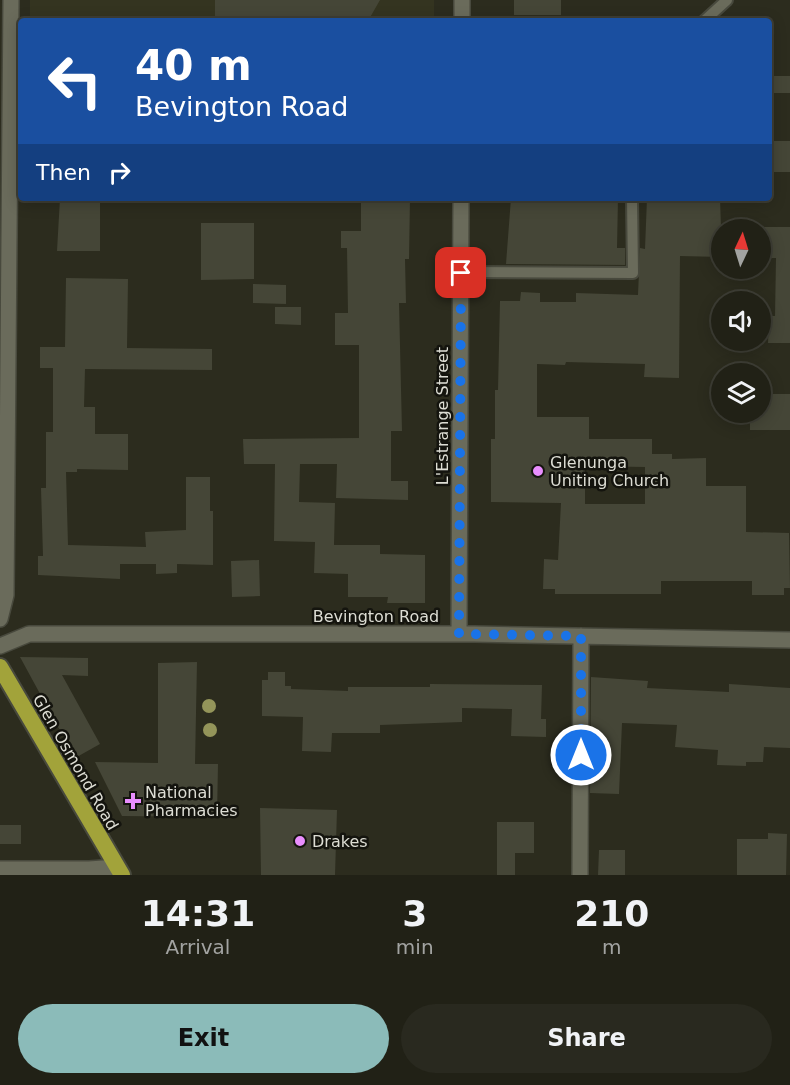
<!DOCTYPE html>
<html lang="en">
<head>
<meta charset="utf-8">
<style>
	body { margin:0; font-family:"DejaVu Sans",sans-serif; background:#29291f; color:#f1f3f6; height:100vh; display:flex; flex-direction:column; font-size:22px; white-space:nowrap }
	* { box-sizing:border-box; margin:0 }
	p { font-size:20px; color:#a2a3a1 }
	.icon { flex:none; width:33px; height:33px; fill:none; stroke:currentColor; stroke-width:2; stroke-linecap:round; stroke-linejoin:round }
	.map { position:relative; height:875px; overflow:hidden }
	.details { display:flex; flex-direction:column; background:#212116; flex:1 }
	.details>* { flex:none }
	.guide { position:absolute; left:18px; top:18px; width:754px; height:183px; border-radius:6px; box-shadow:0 3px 15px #0003,0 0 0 2px #3e3e35; background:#1a4fa0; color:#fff; overflow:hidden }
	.needle { width:39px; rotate:4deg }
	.buttons { position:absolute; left:711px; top:219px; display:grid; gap:12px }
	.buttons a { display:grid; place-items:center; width:60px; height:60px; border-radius:50%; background:#212116; box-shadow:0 3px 15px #0003,0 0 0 2px #3e3e35; font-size:30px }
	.pin { position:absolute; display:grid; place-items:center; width:51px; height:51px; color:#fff; margin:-26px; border-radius:12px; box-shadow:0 3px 9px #0006 }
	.me { position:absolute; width:66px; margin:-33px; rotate:0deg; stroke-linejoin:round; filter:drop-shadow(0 0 4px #0008) }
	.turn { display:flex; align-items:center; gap:21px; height:126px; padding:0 18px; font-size:27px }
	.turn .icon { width:78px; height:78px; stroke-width:2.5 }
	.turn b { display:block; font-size:42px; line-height:51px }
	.then { display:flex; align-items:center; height:57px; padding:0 18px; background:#0003; gap:12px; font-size:22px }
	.eta { display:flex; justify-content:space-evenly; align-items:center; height:102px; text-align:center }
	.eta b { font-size:36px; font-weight:700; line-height:42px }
	.primary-button { display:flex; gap:12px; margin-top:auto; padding:12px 18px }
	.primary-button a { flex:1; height:69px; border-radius:36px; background:#8bbbb9; color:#111; font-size:24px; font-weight:700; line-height:69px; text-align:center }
	.primary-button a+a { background:#29291f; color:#f1f3f6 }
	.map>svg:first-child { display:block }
</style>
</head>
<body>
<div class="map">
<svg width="790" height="875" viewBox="0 0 790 875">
	<rect width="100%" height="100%" fill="#2c2c1e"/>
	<path fill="#343420" d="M 30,0 L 434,0 L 434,21 L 30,21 Z"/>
	<path fill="#454637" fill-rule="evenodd" d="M 215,0 L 380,0 L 368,21 L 215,21 Z
		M 514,0 L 561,0 L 561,15 L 514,15 Z
		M 770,76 L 790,76 L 790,93 L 770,93 Z
		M 770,141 L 790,141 L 790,172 L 770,172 Z
		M 60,198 L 100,198 L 100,251 L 57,251 Z
		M 361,198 L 410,198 L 409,259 L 405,259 L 406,303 L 399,303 L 402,431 L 391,431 L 391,481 L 408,481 L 408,500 L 336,498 L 337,464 L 300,464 L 299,502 L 335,503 L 334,545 L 380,545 L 380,554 L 425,555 L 425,603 L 387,603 L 388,597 L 348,597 L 348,574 L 314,573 L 315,542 L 274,541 L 275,464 L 244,464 L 243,439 L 359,438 L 359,345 L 335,345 L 335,313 L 348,313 L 347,248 L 341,248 L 341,231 L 361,231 Z
		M 511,198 L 618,198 L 617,248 L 625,248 L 625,265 L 506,264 Z
		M 647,198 L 720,198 L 722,257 L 680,256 L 679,378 L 644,377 L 645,364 L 566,362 L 565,365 L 537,364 L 537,417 L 589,417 L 589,439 L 652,439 L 652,454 L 672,454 L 672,459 L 706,458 L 706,486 L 746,486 L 746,532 L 789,533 L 790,588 L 784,588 L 784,595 L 752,595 L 752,581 L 661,581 L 661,594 L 555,594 L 555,589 L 543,589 L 544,559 L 558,560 L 561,503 L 491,502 L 491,439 L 495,439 L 495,390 L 498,390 L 500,301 L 520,301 L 521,292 L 540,293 L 540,302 L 576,302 L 576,293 L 638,295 L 640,248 L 645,249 ZM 585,466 L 645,467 L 645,504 L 585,504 Z
		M 201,223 L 254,223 L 254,279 L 201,280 Z
		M 760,227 L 790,227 L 790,343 L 768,343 L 769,316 L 775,316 L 776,258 L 760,258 Z
		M 66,278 L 128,279 L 127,348 L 212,349 L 212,370 L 85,369 L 84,407 L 95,407 L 95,434 L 128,434 L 128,470 L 77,469 L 77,472 L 66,472 L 68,545 L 146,547 L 145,532 L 186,530 L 186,477 L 210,477 L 210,511 L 213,511 L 213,565 L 177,564 L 177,573 L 156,574 L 156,564 L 120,564 L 120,579 L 38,575 L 38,556 L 43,556 L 41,488 L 46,488 L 46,432 L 53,432 L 53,368 L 40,368 L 40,347 L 65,347 Z
		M 253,284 L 286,285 L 286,304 L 253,303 Z
		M 275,307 L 301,307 L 301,325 L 275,324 Z
		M 760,394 L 790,394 L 790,430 L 750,430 L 750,412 L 760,412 Z
		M 259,560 L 260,596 L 232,597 L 231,561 Z
		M 20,657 L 88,658 L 88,676 L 62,675 L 100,744 L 75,758 Z
		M 197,662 L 195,764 L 218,764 L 217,817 L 122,816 L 95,762 L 158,763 L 158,663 Z
		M 268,672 L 285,672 L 285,686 L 291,686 L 291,689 L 348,691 L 348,687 L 430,687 L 430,684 L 542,685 L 541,719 L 546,719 L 546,737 L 511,736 L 512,709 L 462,708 L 462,722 L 380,725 L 380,733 L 332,733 L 331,752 L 302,751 L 303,717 L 262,716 L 262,680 L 268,680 Z
		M 591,677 L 648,681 L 647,688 L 729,692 L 729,684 L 790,688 L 790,748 L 764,747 L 763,762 L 746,762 L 746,766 L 717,765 L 718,750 L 675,747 L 677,725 L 622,723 L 619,794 L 590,793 Z
		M 260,808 L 337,810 L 335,875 L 261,875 Z
		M 497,822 L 534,822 L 534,853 L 515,853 L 515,875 L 497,875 Z
		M 0,825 L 21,825 L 21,844 L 0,844 Z
		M 768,833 L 787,834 L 786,875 L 737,875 L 737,839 L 768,839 Z
		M 599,850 L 625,850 L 625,875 L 598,875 Z"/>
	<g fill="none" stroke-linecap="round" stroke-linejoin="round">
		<defs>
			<path id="service" d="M 704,21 L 727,0
				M 461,272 L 633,273 L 632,198"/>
			<path id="minor" d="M 462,21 L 462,0
				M 459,634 L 461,198
				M 0,646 L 29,634 L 474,634 L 790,640
				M 0,869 L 89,869 L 117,867
				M 580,875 L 581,636"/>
			<path id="tertiary" d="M 0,619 L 6,595 L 11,0"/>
			<path id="trunk" d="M 0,667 L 122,875"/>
		</defs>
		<use href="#service" stroke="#48493d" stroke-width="14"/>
		<use href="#minor" stroke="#48493d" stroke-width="18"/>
		<use href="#tertiary" stroke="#48493d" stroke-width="18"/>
		<use href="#trunk" stroke="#48493d" stroke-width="20"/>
		<use href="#service" stroke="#6a6b5b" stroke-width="10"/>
		<use href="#minor" stroke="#6a6b5b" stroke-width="15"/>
		<use href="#tertiary" stroke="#6a6b5b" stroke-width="15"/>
		<use href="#trunk" stroke="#a2a33a" stroke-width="16"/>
	</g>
	<g fill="#94955a">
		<circle cx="209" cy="706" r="7"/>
		<circle cx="210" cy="730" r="7"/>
	</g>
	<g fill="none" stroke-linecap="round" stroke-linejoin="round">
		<path stroke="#1a73e8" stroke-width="10" stroke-dasharray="0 18" d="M 461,273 L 459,634 L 581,636 L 581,755"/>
	</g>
	<g fill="#e98efe" stroke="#14140e" stroke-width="2">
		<circle cx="538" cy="471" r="6"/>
		<path d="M130 792h6v6h6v6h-6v6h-6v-6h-6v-6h6z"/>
		<circle cx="300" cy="841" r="6"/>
	</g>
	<g text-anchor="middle" stroke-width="5" stroke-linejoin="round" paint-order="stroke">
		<g font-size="16" fill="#ddddd4" stroke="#14140e">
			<text transform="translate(442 416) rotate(-90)" y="6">L'Estrange Street</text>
			<text x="376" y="622">Bevington Road</text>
			<text transform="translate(76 762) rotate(60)" y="6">Glen Osmond Road</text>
		</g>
		<g font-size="16" fill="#ddddd4" stroke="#14140e" text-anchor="start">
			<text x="550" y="468">Glenunga<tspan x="550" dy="18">Uniting Church</tspan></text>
			<text x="145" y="798">National<tspan x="145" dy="18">Pharmacies</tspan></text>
			<text x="312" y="847">Drakes</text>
		</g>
	</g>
</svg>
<div class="buttons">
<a><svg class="needle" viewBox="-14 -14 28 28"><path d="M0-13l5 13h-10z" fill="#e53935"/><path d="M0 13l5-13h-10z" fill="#a2a3a1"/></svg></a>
<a><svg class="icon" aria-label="sound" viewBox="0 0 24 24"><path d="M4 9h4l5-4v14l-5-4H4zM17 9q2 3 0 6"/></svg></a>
<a><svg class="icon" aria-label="layers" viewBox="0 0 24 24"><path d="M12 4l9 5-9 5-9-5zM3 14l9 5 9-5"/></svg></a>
</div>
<div class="pin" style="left:461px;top:273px;background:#d93025"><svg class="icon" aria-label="arrive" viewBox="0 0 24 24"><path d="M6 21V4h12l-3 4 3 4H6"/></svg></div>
<svg class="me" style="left:581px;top:755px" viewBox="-20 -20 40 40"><circle r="17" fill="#1a73e8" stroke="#fff" stroke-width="3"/><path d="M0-11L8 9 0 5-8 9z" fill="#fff"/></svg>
<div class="guide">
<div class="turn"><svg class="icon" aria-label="left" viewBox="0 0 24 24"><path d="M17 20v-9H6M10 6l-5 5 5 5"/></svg><div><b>40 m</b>Bevington Road</div></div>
<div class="then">Then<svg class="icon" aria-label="right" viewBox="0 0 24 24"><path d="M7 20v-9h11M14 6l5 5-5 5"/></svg></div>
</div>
</div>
<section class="details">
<div class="eta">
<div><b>14:31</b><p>Arrival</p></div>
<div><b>3</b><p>min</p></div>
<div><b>210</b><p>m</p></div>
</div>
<div class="primary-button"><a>Exit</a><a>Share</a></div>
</section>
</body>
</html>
